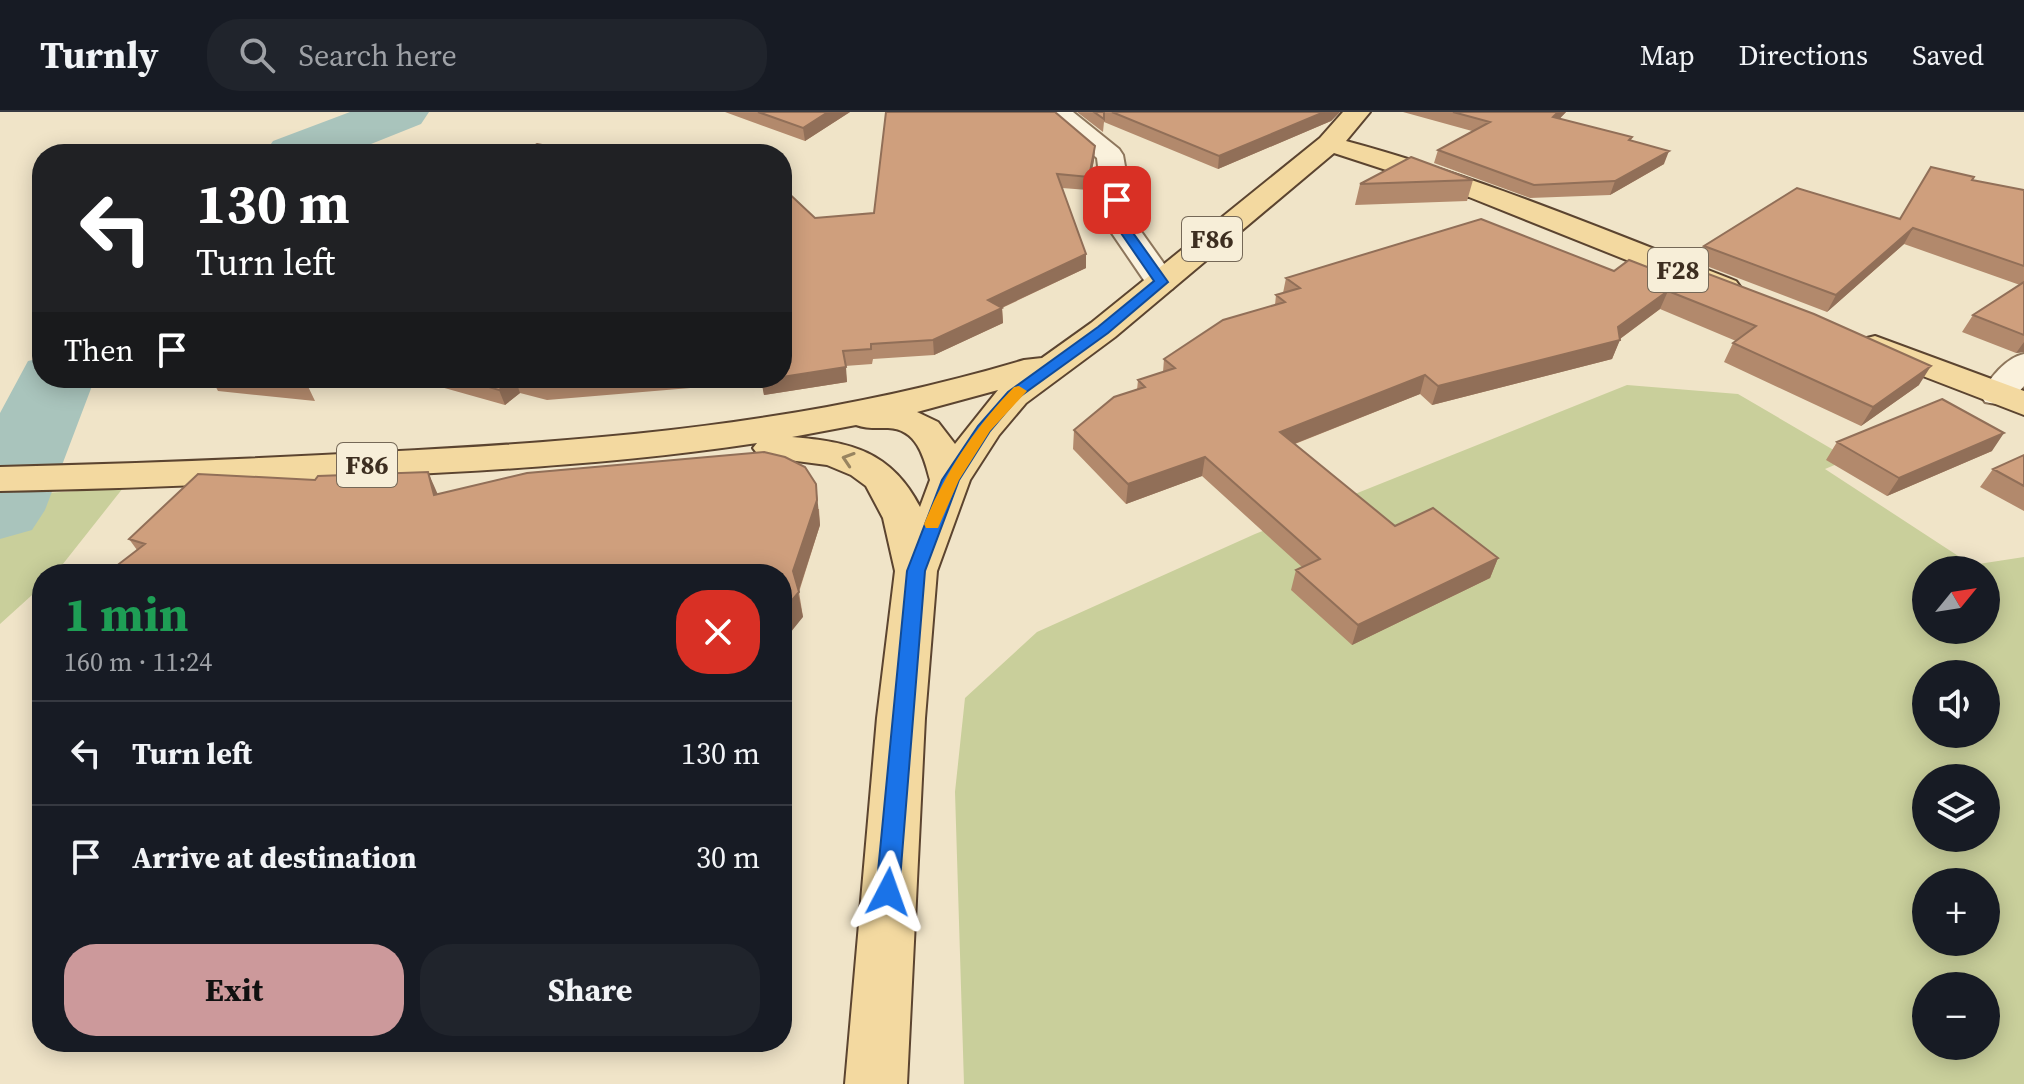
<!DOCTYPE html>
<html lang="en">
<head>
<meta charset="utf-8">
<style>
	body { margin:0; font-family:"Source Serif 4",serif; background:#20242c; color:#f1f3f6; height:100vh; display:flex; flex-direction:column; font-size:30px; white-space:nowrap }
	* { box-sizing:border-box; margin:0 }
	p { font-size:26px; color:#9ea1a6 }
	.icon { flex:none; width:44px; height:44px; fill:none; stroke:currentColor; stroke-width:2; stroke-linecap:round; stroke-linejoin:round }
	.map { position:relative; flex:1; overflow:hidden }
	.panel { position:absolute; left:32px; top:452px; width:760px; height:488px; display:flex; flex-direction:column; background:#171b24; border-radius:32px; box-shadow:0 4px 20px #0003 }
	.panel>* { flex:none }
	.hud { position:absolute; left:32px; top:32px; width:760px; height:244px; border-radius:32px; box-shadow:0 4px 20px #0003; background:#202124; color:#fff; overflow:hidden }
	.needle { width:52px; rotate:60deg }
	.controls { position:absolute; left:1912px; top:444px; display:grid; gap:16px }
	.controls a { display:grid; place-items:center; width:88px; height:88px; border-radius:50%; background:#171b24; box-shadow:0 4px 20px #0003; font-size:40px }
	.pin { position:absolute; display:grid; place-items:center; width:68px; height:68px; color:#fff; margin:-34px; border-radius:16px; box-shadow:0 4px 12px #0006 }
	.me { position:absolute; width:88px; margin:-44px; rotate:4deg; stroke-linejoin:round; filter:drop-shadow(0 0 6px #0008) }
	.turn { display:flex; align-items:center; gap:28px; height:168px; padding:0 32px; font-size:36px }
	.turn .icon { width:104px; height:104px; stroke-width:2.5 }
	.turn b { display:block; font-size:56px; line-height:68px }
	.then { display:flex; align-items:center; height:76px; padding:0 32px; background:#0003; gap:16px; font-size:30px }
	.round { display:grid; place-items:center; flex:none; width:84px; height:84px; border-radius:32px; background:#20242c }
	.overview { display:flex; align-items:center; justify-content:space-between; height:136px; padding:0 32px }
	h1 { font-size:48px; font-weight:700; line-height:60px; color:#1e9e55 }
	.primary-button { display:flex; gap:16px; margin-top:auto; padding:16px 32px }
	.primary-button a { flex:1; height:92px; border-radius:32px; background:#cc999b; color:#111; font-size:32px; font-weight:700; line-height:92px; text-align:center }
	.primary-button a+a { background:#20242c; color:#f1f3f6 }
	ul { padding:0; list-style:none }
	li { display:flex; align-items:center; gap:24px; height:104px; padding:0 32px; border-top:2px solid #363941 }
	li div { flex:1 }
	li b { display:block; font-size:30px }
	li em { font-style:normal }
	header { display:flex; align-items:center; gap:48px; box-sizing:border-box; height:112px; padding:0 40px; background:#171b24; border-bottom:2px solid #363941 }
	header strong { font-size:38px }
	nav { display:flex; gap:44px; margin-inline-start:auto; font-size:28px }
	.search { width:560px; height:72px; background:#20242c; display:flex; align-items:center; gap:20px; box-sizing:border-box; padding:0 28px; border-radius:32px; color:#9ea1a6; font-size:30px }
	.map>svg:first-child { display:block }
</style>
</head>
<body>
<header>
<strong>Turnly</strong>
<div class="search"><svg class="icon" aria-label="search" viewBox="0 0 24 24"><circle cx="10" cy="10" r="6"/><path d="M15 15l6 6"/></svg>Search here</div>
<nav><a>Map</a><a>Directions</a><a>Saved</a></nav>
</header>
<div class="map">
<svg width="2024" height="972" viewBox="0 0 2024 972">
	<rect width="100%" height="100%" fill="#f0e4c8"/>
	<path fill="#c9cf9b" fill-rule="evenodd" d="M 1627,273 L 1738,282 L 1849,347 L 1825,357 L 1972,453 L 2024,445 L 2024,972 L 964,972 L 955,680 L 965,586 L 1037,520 L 1255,422 ZM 1926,458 L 1986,458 L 1986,518 L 1926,518 ZM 1926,562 L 1986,562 L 1986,622 L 1926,622 ZM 1926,666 L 1986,666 L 1986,726 L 1926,726 ZM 1926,770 L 1986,770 L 1986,830 L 1926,830 ZM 1926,874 L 1986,874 L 1986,934 L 1926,934 Z
		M 123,376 L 55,462 L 42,462 L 42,474 L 0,512 L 0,384 Z"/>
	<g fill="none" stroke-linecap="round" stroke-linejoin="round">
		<path fill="#a9c4bc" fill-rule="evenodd" d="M 350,0 L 429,0 L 421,12 L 346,42 L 264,42 L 273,29 Z
			M 42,246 L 42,266 L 95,266 L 45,398 L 32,418 L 0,427 L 0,301 L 28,249 Z"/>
		<defs>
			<path id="minor" d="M 1045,0 L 1073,0 L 1119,37 L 1123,43 L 1135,111 L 1177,170 L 1172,177 L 1161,180 L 1150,177 L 1105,111 L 1097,46 Z
				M 2024,242 L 2024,274 C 2011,289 2005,295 1985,290 L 1980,282 C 1991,266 2005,246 2024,242 Z"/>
			<path id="major" d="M 1343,0 L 1370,0 L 1346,29 C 1480,65 1607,119 1736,169 L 1741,176 L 1736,183 L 1725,186 L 1714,183 L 1469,85 L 1334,41 L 1115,225 L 1026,291 L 999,323 L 970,368 L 937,459 L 925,606 L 907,972 L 845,972 L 877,606 L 895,459 L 883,406 L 866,374 L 851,363 L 827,353 L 759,344 L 753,336 L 757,331 C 631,350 503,358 376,364 C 251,371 125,377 0,379 L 0,355 C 127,352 253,347 380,340 C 601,329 810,312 1024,248 L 1042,246 L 1091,211 L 1320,26 ZM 998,278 L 955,332 L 938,310 L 917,300 ZM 856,313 C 867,317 876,316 888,316 C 917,317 924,345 930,368 L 920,395 C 891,339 851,330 792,325 Z
				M 1875,224 L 2024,279 L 2024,303 L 1863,241 L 1858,234 L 1863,227 Z"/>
		</defs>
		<use href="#minor" stroke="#8d765c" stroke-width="4"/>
		<use href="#major" stroke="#5b4430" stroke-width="4"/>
		<use href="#minor" fill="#faf1dc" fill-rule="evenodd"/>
		<use href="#major" fill="#f3d9a0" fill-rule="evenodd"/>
	</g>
	<path fill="#b2896c" d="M 725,0 L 850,0 L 805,29 Z
		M 1077,0 L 1340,0 L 1331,9 L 1218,57 L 1104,10 L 1103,20 Z
		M 1403,0 L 1566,0 L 1559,7 L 1632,25 L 1630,29 L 1664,52 L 1610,83 L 1530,86 L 1434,51 L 1438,38 L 1472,19 Z
		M 1095,34 L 1094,48 L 1088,78 L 1062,76 L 1086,156 L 1002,196 L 1003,211 L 934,243 L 873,247 L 872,252 L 845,254 L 847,270 L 764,283 L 762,270 L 547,288 L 520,281 L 505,293 L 416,268 L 415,266 L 782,266 L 815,106 L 874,101 Z
		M 1473,68 L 1467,89 L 1355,93 L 1360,72 Z
		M 1972,68 L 2024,78 L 2024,240 L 2016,241 L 1962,220 L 1973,203 L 2020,173 L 1904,132 L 1827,200 L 1696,150 L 1704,134 L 1900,107 Z
		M 1614,159 L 1919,273 L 1861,314 L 1724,250 L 1733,231 L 1736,229 L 1660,197 L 1620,227 L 1612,247 L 1432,293 L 1420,282 L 1295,332 L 1395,414 L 1498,446 L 1490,466 L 1352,533 L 1291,478 L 1296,458 L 1302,455 L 1202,364 L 1126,392 L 1073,337 L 1074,318 L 1137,278 L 1138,268 L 1163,260 L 1164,247 L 1275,193 L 1276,183 L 1283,181 L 1286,166 Z
		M 211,266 L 304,266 L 315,289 L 218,279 Z
		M 1837,330 L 1992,339 L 1887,384 L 1826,348 Z
		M 2024,343 L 2024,399 L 1980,375 L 1993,357 Z
		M 438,382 L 819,397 L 820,413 L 799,480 L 803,505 L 137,438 L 129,427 Z"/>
	<path fill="#916f58" d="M 828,0 L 850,0 L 805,29 L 803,16 Z
		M 1324,0 L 1340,0 L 1331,9 L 1218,57 L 1219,44 Z
		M 1558,0 L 1566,0 L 1549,18 L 1553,5 Z
		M 1095,34 L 1094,48 L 1088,78 L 1089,65 Z
		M 1669,39 L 1664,52 L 1610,83 L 1615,69 Z
		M 1913,116 L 1904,132 L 1827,200 L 1836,183 Z
		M 1086,142 L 1086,156 L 988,202 L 988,188 Z
		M 1668,179 L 1660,197 L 1617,229 L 1620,228 L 1612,247 L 1432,293 L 1438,274 L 1618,215 Z
		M 1002,196 L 1003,211 L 934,243 L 933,228 Z
		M 2024,230 L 2024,240 L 2016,241 Z
		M 1931,254 L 1919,273 L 1861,314 L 1873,295 Z
		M 846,255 L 847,270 L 764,283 L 761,268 L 782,266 L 782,265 Z
		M 1425,263 L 1420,282 L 1276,339 L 1280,320 Z
		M 515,266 L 520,281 L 505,293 L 499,278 Z
		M 2004,321 L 1992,339 L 1887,384 L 1899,366 Z
		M 1205,345 L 1202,364 L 1126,392 L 1128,372 Z
		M 428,360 L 439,385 L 434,383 Z
		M 816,372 L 820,413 L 798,481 L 803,505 L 782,531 L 782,500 Z
		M 1498,446 L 1490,466 L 1352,533 L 1358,513 Z"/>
	<path fill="#cf9f7d" stroke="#916f58" stroke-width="2" d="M 758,0 L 828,0 L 803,16 Z
		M 886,0 L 1055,0 L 1095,34 L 1089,65 L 1057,62 L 1086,142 L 988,188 L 1002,196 L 933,228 L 871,232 L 871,237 L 843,239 L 846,255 L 782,265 L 782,75 L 815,106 L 874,101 Z
		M 1094,0 L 1104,0 L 1104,7 Z
		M 1112,0 L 1324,0 L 1219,44 Z
		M 1453,0 L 1558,0 L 1553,5 L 1632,25 L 1629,28 L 1669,39 L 1615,69 L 1534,73 L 1438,38 L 1490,10 Z
		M 537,32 L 589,42 L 520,42 Z
		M 737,35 L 745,42 L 726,42 Z
		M 1411,45 L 1473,68 L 1360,72 Z
		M 1931,55 L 1974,65 L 1972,68 L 2024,78 L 2024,154 L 1913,116 L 1836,183 L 1704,134 L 1797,76 L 1900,107 Z
		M 1481,107 L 1614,159 L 1629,148 L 1660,160 L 1677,150 L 1814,202 L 1931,254 L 1873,295 L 1733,231 L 1756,214 L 1668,179 L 1618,215 L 1620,228 L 1438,274 L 1425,263 L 1280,320 L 1395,414 L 1433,396 L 1498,446 L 1358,513 L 1296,458 L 1320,447 L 1205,345 L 1128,372 L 1074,318 L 1114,285 L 1145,275 L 1138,268 L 1175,256 L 1164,247 L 1223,208 L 1285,190 L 1276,183 L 1300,176 L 1286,166 Z
		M 2024,170 L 2024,223 L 1973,203 Z
		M 244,266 L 304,266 L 307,272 Z
		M 457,266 L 514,266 L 499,278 Z
		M 515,266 L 626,266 L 542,273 Z
		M 1942,287 L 2004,321 L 1899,366 L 1837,330 Z
		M 764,340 L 785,345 L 805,355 L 816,372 L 817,388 L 793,459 L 799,480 L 782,500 L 782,462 L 106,462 L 145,432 L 129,427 L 198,362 L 315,368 L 318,364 L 428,360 L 434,383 L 527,361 Z
		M 2024,343 L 2024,374 L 1993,357 Z"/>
	<defs><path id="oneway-chevron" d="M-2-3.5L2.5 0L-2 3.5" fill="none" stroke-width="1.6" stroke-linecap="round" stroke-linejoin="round" transform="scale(2)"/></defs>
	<use stroke="#988460" href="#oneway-chevron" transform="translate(848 347) rotate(-162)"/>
	<path fill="#1a73e8" stroke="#114b97" stroke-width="2" d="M 1117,85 L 1122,88 L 1126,111 L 1168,170 L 1108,221 L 1018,286 L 990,319 L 959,368 L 925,459 L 899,780 L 896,787 L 888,790 L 879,787 L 876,780 L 907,459 L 942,368 L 978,314 L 1008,280 L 1098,215 L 1154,169 L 1114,111 L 1111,88 Z"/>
	<path fill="#f59e0b" d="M 1019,274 L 1027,279 L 990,319 L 959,368 L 938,416 L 926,416 L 924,412 C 946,359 974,317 1014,275 Z"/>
	<g text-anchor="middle" stroke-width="6" stroke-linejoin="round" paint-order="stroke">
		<g fill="#f7eed8" stroke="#756857" stroke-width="2">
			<rect x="1182" y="105" width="60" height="44" rx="6"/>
			<rect x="1648" y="136" width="60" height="44" rx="6"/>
			<rect x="337" y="331" width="60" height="44" rx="6"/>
		</g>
		<g font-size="26" font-weight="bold" fill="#3d2e20">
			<text x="1212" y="136">F86</text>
			<text x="1678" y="167">F28</text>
			<text x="367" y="362">F86</text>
		</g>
	</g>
</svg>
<div class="controls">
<a><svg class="needle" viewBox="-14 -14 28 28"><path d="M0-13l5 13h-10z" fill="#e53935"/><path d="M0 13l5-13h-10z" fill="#9ea1a6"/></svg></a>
<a><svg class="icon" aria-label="sound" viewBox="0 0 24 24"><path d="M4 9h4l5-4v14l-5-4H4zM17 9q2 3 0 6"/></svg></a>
<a><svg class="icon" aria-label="layers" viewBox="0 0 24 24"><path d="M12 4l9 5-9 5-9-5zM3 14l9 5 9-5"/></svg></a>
<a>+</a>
<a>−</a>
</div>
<div class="pin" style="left:1117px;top:88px;background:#d93025"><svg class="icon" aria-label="arrive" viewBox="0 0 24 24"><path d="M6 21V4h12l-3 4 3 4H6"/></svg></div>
<svg class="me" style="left:888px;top:780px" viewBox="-20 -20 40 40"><path d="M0-17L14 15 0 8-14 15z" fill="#1a73e8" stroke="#fff" stroke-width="4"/></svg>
<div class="hud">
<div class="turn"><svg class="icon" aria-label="left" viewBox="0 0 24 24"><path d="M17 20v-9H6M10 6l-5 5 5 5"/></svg><div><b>130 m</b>Turn left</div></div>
<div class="then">Then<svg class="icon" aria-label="arrive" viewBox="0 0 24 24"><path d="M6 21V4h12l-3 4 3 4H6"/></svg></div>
</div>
<section class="panel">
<div class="overview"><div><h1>1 min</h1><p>160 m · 11:24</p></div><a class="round" style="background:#d93025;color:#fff"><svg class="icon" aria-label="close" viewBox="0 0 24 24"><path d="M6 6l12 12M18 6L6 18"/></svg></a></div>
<ul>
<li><svg class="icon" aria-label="left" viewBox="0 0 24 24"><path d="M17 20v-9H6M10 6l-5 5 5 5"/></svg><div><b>Turn left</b></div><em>130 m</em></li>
<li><svg class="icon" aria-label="arrive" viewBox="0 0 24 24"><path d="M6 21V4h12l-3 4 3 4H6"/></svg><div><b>Arrive at destination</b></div><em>30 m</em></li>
</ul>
<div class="primary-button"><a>Exit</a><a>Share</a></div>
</section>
</div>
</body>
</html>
